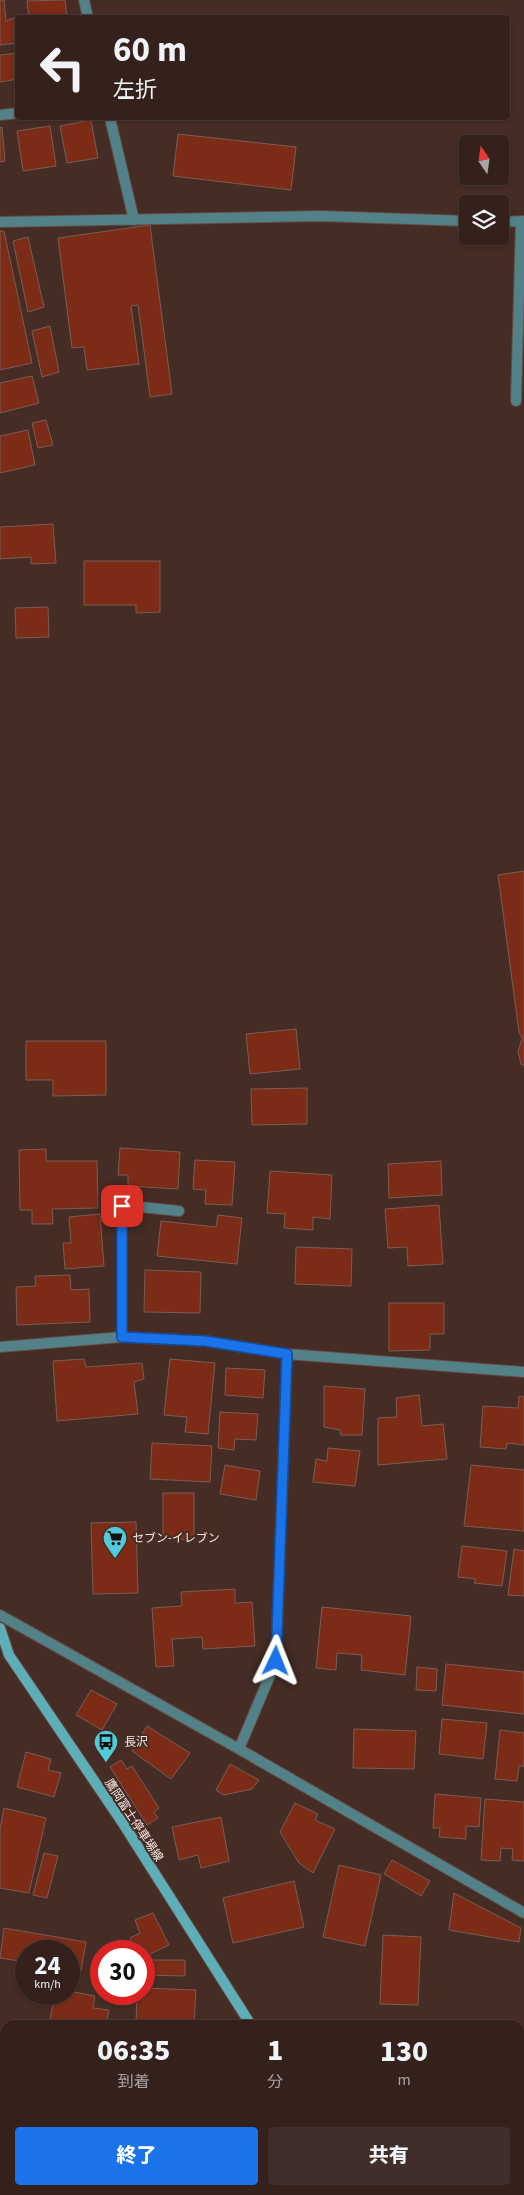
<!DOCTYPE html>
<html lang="ja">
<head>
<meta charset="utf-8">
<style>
	body { margin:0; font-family:"Source Sans 3","Noto Sans JP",sans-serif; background:#3f2e29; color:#f1f3f6; height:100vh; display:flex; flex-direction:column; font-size:19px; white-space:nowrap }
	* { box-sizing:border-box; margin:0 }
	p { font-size:16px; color:#a9a3a3 }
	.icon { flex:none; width:28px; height:28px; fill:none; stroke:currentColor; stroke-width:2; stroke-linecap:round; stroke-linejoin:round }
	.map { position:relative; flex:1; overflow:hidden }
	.side { position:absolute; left:0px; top:2020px; width:525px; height:175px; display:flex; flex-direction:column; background:#34211c; border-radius:15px 15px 0 0; box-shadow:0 1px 4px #0004,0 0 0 1px #4e3e3b }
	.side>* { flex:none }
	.banner { position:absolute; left:15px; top:15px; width:495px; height:105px; border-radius:5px; box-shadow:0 1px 4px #0004,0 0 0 1px #4e3e3b; background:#34211c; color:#f1f3f6; overflow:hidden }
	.needle { width:32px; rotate:347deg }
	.fabs { position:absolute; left:459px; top:135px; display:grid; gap:10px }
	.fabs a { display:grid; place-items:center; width:50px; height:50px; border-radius:5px; background:#34211c; box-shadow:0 1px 4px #0004,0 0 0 1px #4e3e3b; font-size:25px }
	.speed { position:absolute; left:15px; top:1940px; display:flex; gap:10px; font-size:25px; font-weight:700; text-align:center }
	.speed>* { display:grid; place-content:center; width:65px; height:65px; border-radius:50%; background:#34211c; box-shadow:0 1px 4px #0004,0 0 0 1px #4e3e3b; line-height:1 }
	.speed small { font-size:12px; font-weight:400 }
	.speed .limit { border:8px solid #d22; background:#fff; color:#111 }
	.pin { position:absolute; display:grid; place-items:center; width:42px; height:42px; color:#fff; margin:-21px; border-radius:10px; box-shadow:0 2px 8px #0006 }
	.me { position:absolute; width:55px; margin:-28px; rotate:2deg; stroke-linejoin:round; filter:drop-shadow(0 0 4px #0008) }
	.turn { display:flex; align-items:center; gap:18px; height:105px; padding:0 15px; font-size:22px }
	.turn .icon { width:65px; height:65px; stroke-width:2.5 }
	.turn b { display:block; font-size:35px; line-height:42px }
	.eta { display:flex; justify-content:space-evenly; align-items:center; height:85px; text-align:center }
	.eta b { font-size:30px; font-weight:800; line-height:35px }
	.action { display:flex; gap:10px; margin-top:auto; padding:10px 15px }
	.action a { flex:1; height:58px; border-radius:5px; background:#1a73e8; color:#fff; font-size:20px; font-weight:800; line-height:58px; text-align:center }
	.action a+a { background:#3f2e29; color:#f1f3f6 }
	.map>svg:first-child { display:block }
</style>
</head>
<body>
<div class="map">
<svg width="524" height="2195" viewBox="0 0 524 2195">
	<rect width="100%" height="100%" fill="#452c25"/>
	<path fill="#7c2c16" stroke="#7a5d55" d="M 0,0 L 4,0 L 6,21 L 20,16 L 18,18 L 18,43 L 0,45 Z
		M 65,0 L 67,18 L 29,18 L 27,1 Z
		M 18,53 L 18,79 L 0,82 L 0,55 Z
		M 91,120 L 98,158 L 67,163 L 60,126 Z
		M 50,126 L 56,166 L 23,171 L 17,131 Z
		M 2,127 L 5,161 L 0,162 L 0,128 Z
		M 178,134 L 296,147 L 291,190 L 173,176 Z
		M 150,225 L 172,394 L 150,397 L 138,305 L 131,306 L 139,364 L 87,370 L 84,347 L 72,348 L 58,238 Z
		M 0,231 L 4,231 L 32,363 L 0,370 Z
		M 28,237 L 44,307 L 28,312 L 13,241 Z
		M 50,326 L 59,372 L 42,377 L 32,331 Z
		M 32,376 L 39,403 L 0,413 L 0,383 Z
		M 46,420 L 53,445 L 38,448 L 32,423 Z
		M 28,430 L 35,465 L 0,473 L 0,436 Z
		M 53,524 L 56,563 L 31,564 L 31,557 L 0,559 L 0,527 Z
		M 84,561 L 160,561 L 160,612 L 136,613 L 136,605 L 84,605 Z
		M 48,607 L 49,637 L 16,638 L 15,608 Z
		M 524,871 L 524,1066 L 521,1064 L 518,1052 L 522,1038 L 519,1032 L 498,875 Z
		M 296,1029 L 300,1069 L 250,1074 L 246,1034 Z
		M 26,1041 L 106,1041 L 106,1095 L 53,1096 L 53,1080 L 26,1080 Z
		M 307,1088 L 307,1124 L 252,1125 L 251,1089 Z
		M 120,1148 L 180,1152 L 178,1189 L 128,1186 L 128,1175 L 118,1175 Z
		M 46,1149 L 46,1161 L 97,1161 L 98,1208 L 52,1209 L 53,1224 L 32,1224 L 32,1210 L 20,1210 L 19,1150 Z
		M 195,1160 L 235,1162 L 232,1205 L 205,1204 L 206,1190 L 193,1189 Z
		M 441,1161 L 442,1195 L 389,1198 L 388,1164 Z
		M 270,1171 L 332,1175 L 330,1219 L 313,1217 L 313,1230 L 284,1228 L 285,1214 L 267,1213 Z
		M 439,1205 L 443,1264 L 408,1266 L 407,1247 L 388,1248 L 385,1209 Z
		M 100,1214 L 104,1266 L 65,1269 L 63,1243 L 71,1243 L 69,1217 Z
		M 218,1215 L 242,1218 L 237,1264 L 157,1256 L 161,1221 L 216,1227 Z
		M 296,1247 L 352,1249 L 351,1286 L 295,1284 Z
		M 145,1270 L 201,1272 L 200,1313 L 144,1312 Z
		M 70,1275 L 71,1290 L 89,1289 L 90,1322 L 17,1325 L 16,1287 L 36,1286 L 35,1276 Z
		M 389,1303 L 444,1303 L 444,1334 L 430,1334 L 430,1350 L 389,1351 Z
		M 84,1359 L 86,1367 L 142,1363 L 144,1379 L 134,1382 L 138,1414 L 57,1421 L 53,1361 Z
		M 170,1359 L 215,1363 L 208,1434 L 185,1432 L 187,1417 L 164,1415 Z
		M 226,1368 L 265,1370 L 263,1398 L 225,1395 Z
		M 324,1386 L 365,1389 L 362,1435 L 341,1435 L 340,1430 L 324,1427 Z
		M 419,1395 L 422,1426 L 443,1424 L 447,1459 L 378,1465 L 378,1418 L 397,1417 L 396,1398 Z
		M 519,1396 L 524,1397 L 524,1445 L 507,1443 L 506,1449 L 480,1447 L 483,1406 L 518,1408 Z
		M 220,1412 L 258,1414 L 256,1440 L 235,1439 L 234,1450 L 218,1448 Z
		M 152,1443 L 212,1446 L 210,1482 L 150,1479 Z
		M 328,1448 L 360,1451 L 355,1486 L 313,1482 L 316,1459 L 327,1461 Z
		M 225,1465 L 260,1471 L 256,1500 L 220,1494 Z
		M 471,1465 L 524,1470 L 524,1531 L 464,1526 Z
		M 163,1493 L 194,1493 L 194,1539 L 163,1540 Z
		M 136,1522 L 138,1593 L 93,1594 L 91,1523 Z
		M 462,1546 L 507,1551 L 502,1586 L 474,1583 L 476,1579 L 458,1577 Z
		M 514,1549 L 524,1551 L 524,1596 L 508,1595 Z
		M 235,1589 L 235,1603 L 252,1602 L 255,1646 L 203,1649 L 202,1637 L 172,1639 L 174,1666 L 156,1667 L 152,1608 L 182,1606 L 181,1592 Z
		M 322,1607 L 411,1616 L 405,1675 L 361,1670 L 362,1655 L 337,1653 L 336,1670 L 316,1668 Z
		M 446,1664 L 524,1672 L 524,1714 L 442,1705 Z
		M 417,1667 L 437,1669 L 436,1691 L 416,1690 Z
		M 91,1690 L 117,1704 L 102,1730 L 76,1715 Z
		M 442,1719 L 487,1723 L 483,1759 L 439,1754 Z
		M 147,1726 L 190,1753 L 171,1779 L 132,1751 Z
		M 354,1729 L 416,1731 L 414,1769 L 353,1768 Z
		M 500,1730 L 524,1733 L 524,1766 L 519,1766 L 517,1781 L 495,1779 Z
		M 26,1752 L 51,1759 L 48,1770 L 61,1773 L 54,1797 L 17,1787 Z
		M 121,1760 L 127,1769 L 132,1766 L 159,1808 L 154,1812 L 158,1818 L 147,1825 L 110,1767 Z
		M 230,1764 L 259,1780 L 252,1789 L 224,1795 L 216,1790 Z
		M 435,1794 L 481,1798 L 479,1827 L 466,1826 L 466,1839 L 439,1837 L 440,1828 L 433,1828 Z
		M 485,1799 L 524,1802 L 524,1861 L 512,1860 L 513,1849 L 501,1848 L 500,1861 L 481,1860 Z
		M 295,1803 L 318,1814 L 315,1820 L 335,1829 L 313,1873 L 299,1863 L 280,1832 Z
		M 4,1808 L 46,1818 L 29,1893 L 0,1888 L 0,1829 Z
		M 221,1817 L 229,1861 L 201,1868 L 198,1855 L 179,1860 L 172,1827 Z
		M 44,1853 L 58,1856 L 47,1898 L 33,1895 Z
		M 392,1860 L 430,1881 L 421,1896 L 384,1874 Z
		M 339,1865 L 381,1875 L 365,1946 L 323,1937 Z
		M 294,1881 L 304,1927 L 233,1943 L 223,1898 Z
		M 454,1893 L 521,1928 L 519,1942 L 449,1930 Z
		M 153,1913 L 169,1945 L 144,1957 L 144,1951 L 137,1951 L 130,1938 L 140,1933 L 135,1920 Z
		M 4,1928 L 86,1942 L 81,1971 L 69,1969 L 69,1951 L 26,1951 L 26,1962 L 0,1958 Z
		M 383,1935 L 421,1937 L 418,2005 L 380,2004 Z
		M 147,1960 L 185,1960 L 185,1976 L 147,1975 Z
		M 144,1988 L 196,1990 L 194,2025 L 136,2023 L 137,1994 L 144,1994 Z
		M 69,1991 L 95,1996 L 93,2008 L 109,2010 L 106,2025 L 49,2025 L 55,1994 L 69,1994 Z
		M 312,2021 L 313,2025 L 292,2025 Z
		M 289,2190 L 327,2190 L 330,2195 L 293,2195 Z
		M 410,2190 L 506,2190 L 506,2195 L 410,2195 Z"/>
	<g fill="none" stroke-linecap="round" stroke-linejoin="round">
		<defs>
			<path id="minor" d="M 84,0 L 88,18
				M 0,115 L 18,113
				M 110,118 L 134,220
				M 0,222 L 320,216 L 468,221
				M 500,222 L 524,221
				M 516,401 L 521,222
				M 122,1337 L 122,1205 L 179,1211
				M 0,1347 L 122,1337 L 205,1341 L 287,1354 L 524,1372
				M 0,1615 L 239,1749 L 524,1913
				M 239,1749 L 276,1661 L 287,1354
				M 0,2117 L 5,2128
				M 32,2190 L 35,2195"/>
			<path id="secondary" d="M 0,1628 L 9,1655 L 124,1825 L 251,2025
				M 356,2190 L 359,2195"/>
		</defs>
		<use href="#minor" stroke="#624a43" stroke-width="12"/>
		<use href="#secondary" stroke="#624a43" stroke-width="12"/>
		<use href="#minor" stroke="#528288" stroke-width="10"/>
		<use href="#secondary" stroke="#5eaeb7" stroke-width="10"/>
		<defs>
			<path id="rail" d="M 0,2189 L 2,2195"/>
		</defs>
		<use href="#rail" stroke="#dbc9c4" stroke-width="5.5"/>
		<use href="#rail" stroke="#452c25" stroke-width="4" stroke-dasharray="11" stroke-linecap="butt"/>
	</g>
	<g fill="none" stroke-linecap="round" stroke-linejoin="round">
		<defs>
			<path id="route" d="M 122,1206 L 122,1337 L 205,1341 L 287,1354 L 276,1661"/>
		</defs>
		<use href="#route" stroke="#114b97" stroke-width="12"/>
		<use href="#route" stroke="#1a73e8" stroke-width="9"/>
	</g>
	<defs>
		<symbol id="supermarket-pin" viewBox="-11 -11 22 30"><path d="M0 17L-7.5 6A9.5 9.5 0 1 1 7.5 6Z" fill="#52cbd9" stroke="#452c25"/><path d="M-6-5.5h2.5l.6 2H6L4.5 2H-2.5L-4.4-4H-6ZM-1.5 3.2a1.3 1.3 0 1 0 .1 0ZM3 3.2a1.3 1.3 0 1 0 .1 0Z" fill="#111"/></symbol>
		<symbol id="bus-pin" viewBox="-11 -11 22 30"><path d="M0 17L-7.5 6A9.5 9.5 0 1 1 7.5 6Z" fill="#52cbd9" stroke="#452c25"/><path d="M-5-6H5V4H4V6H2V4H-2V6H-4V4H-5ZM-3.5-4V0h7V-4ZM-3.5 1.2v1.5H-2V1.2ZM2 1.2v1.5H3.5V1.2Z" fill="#111"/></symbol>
	</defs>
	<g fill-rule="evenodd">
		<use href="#supermarket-pin" x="101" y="1524" width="28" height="38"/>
		<use href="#bus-pin" x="92" y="1728" width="28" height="38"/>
	</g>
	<g text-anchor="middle" stroke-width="4" stroke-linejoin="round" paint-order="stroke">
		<g font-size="12" fill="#f9e8e3" stroke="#452c25" text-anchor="start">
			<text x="132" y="1542">セブン-イレブン</text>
			<text x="124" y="1746">長沢</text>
		</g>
		<g font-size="12" fill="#f9e8e3" stroke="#452c25">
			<text transform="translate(134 1820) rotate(57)" y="4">鷹岡富士停車場線</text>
		</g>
	</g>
</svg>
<div class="fabs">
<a><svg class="needle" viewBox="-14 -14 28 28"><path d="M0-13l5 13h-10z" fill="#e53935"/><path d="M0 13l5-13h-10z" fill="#a9a3a3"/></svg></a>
<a><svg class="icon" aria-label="layers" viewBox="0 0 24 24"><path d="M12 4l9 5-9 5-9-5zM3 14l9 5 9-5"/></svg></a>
</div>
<div class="speed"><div>24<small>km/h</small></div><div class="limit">30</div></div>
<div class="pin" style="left:122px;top:1206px;background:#d93025"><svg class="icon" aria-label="arrive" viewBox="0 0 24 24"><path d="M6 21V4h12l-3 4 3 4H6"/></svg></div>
<svg class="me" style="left:276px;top:1661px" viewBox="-20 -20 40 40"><path d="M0-17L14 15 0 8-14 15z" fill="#1a73e8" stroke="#fff" stroke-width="4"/></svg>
<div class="banner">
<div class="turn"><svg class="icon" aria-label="left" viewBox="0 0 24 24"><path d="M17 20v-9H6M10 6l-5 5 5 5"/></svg><div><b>60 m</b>左折</div></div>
</div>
<section class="side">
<div class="eta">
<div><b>06:35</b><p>到着</p></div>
<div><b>1</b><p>分</p></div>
<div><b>130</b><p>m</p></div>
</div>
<div class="action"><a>終了</a><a>共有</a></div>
</section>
</div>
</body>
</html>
